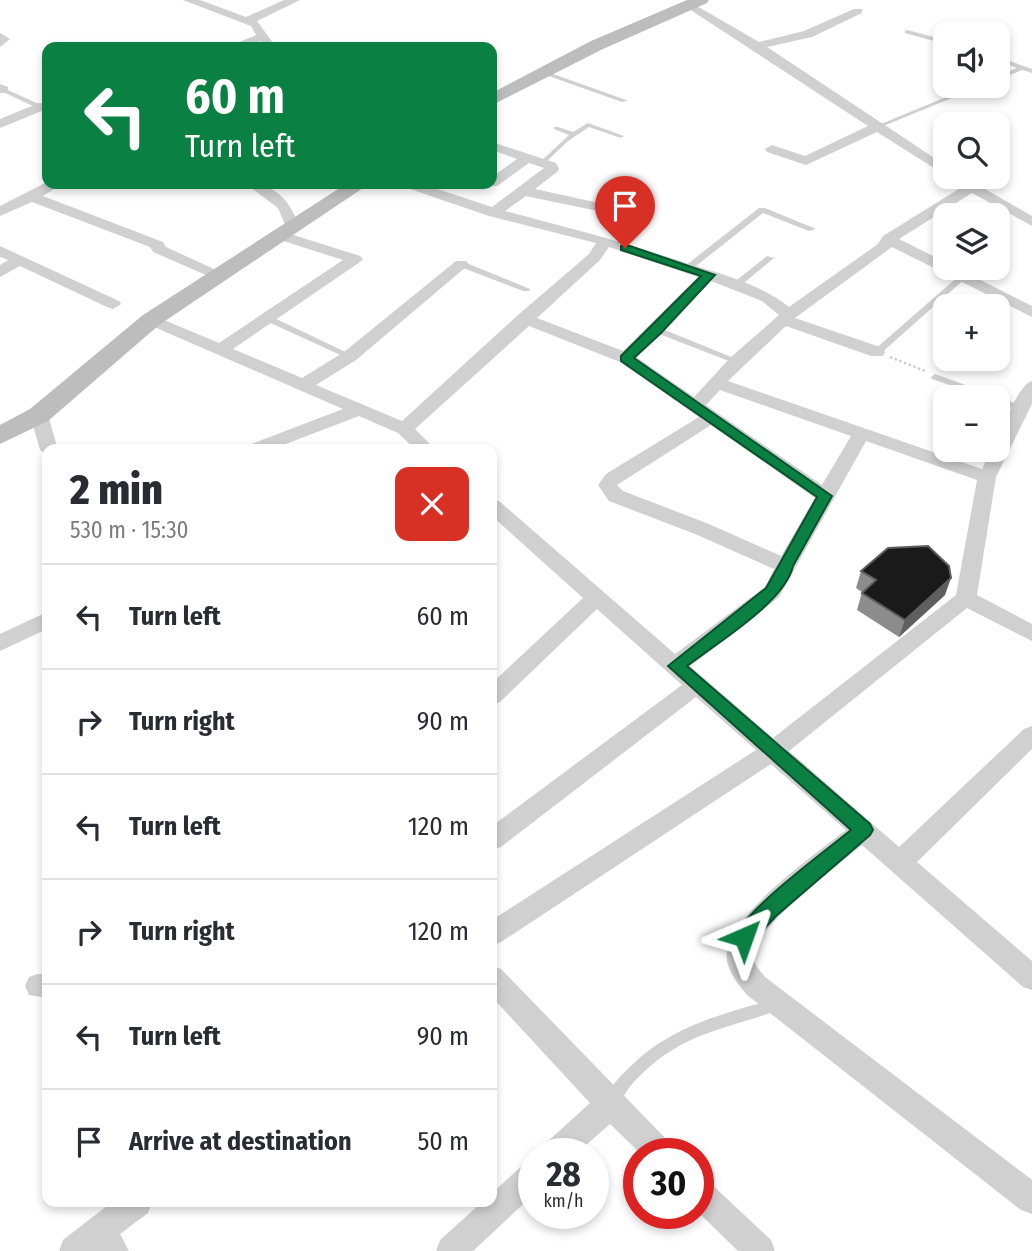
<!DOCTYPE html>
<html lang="en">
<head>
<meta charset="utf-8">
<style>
	body { margin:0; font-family:"Fira Sans Condensed",sans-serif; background:#f7f7f7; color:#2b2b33; height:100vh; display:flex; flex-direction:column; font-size:26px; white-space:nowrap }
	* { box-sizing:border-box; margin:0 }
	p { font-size:23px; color:#7c7c81 }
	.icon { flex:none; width:38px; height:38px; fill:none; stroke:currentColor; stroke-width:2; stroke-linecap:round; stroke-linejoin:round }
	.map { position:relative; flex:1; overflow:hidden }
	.drawer { position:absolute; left:42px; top:444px; width:455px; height:763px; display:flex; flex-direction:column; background:#fff; border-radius:14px; box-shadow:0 4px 10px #0003 }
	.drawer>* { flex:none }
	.hud { position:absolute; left:42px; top:42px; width:455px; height:147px; border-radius:14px; box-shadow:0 4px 10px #0003; background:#0b8043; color:#fff; overflow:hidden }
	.fabs { position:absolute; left:933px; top:21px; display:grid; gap:14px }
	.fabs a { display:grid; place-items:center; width:77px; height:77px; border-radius:14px; background:#fff; box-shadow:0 4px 10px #0003; font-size:35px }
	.speed { position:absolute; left:518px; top:1138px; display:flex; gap:14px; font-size:35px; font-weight:700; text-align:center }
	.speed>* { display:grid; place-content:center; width:91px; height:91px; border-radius:50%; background:#fff; box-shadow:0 4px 10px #0003; line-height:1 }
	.speed small { font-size:18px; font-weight:400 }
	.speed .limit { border:10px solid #d22; background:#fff; color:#111 }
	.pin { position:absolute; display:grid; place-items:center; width:60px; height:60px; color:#fff; margin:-72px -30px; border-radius:50% 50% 50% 0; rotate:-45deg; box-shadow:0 0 7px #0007 }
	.pin .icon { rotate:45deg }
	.me { position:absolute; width:77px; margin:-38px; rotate:43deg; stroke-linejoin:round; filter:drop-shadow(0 0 5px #0008) }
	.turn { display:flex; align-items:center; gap:24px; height:147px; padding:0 28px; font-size:32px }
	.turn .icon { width:91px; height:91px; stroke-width:2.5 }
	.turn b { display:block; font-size:49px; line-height:60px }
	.round { display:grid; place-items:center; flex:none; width:74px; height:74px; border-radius:14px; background:#f7f7f7 }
	.head { display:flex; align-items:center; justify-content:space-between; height:119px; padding:0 28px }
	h1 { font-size:42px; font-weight:800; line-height:52px }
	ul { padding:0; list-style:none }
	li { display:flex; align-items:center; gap:21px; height:105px; padding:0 28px; border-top:2px solid #e1e1e2 }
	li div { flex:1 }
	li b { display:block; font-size:26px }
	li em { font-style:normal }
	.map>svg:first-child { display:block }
</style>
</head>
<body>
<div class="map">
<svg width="1032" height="1251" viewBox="0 0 1032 1251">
	<rect width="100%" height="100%" fill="#fff"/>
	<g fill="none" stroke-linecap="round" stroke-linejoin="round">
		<path stroke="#cdcdcd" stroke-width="2.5" stroke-dasharray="2.5 2.5" stroke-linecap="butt" d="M 890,357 L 925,371"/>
		<path fill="#d0d0d0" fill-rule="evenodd" d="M 907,30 L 945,40 L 945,44 L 905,33 L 905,31 Z
			M 998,57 L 1032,69 L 1032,73 L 1022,70 L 998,80 L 998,76 L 1017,68 L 998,61 Z
			M 542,70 L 626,100 L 627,101 L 622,102 L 540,73 L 539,72 Z
			M 973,86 L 981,86 L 881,127 L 876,126 Z
			M 3,88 L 39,104 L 47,101 L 47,105 L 37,108 L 1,91 L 1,89 Z
			M 588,123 L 624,136 L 621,138 L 589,127 L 568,141 L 544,164 L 540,164 L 540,162 L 569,135 L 554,129 L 554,127 L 558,127 L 573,132 Z
			M 759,208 L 765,208 L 816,229 L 809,231 L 763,213 L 691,270 L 685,270 L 685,266 Z
			M 767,256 L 774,258 L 739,287 L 733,287 L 733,283 Z
			M 458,262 L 464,262 L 530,289 L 529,291 L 523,291 L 458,266 Z
			M 960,275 L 963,275 L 967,277 L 880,354 L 874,354 L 874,350 Z
			M 264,316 L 270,316 L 354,356 L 350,359 L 347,358 L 264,320 Z
			M 654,328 L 660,328 L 741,361 L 737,364 L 734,363 L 654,332 Z
			M 935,374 L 994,395 L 995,397 L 983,397 L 932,379 L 931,377 Z
			M 998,397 L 1023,406 L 1024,408 L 1020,411 L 998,403 Z
			M 776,999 L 781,1001 L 783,1005 L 781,1009 C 743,1024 704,1029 669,1052 C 655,1061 643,1072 632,1084 C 625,1092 621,1104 611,1108 L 606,1106 L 604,1101 C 609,1088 620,1076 630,1067 C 669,1027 724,1013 776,999 Z"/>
		<path fill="#d0d0d0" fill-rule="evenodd" d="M 183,0 L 200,0 L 246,17 L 284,0 L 300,0 L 257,21 L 276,47 L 264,47 L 260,41 L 245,47 L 228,47 L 256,35 L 251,26 Z
			M 690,2 L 759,42 L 804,31 L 854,9 L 862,9 L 862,13 L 812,37 L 767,47 L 945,165 L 945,175 L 877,132 L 806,165 L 767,152 L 765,149 L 772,145 L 805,156 L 868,126 L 686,7 L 684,5 Z
			M 0,33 L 10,39 L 0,47 Z
			M 0,84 L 8,87 L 8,93 L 0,93 Z
			M 39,103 L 44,104 L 44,110 L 0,128 L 0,119 Z
			M 492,142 L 556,163 L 559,169 L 557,172 L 535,189 L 622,208 L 629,212 L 622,216 L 526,196 L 505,211 C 566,227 627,243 686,263 C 721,274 761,284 789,307 L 878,244 L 883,236 L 962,187 L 954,181 L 956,178 L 966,178 L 1032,216 L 1032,226 L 972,193 L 899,239 L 945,262 L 945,268 L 957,268 L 1032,306 L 1032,317 L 892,247 L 795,318 L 883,348 L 885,352 L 883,356 L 871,356 L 786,326 L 728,381 L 982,469 L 991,450 L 998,450 C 998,435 1018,384 1032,381 L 1032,404 L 996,477 L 977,595 L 1032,624 L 1032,641 L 967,608 L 789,751 L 899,847 L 1024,729 L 1032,726 L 1032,749 L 917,862 L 1032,961 L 1032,990 L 1023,987 L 862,845 C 841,863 755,928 753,953 C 752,963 760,970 765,977 L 1032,1180 L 1032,1214 L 1021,1210 L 747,995 C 738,984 724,967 727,952 C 735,910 813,856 846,830 L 771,764 L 501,942 L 492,946 L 492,920 L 756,750 L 696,697 L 501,847 L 492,850 L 492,826 L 682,685 L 597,609 L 500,702 L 492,705 L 492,683 L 583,598 L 492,516 L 492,500 L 499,501 L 675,654 L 765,587 L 774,569 L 695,534 L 609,501 L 598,485 L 606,474 L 699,417 L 620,362 L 529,326 L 415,429 L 436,450 L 416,450 L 398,433 L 359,416 L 270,450 L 243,450 L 246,446 L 343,409 L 145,323 L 143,320 L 151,315 L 157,317 L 219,343 L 343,260 L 274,238 L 271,235 L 274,232 L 284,232 L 360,256 L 363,259 L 360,262 L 233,349 L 302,378 L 344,352 L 456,261 L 466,261 L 469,264 L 466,267 L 356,360 L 316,385 L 402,421 L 518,315 L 589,254 L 596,243 L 489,216 L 404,187 L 402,184 L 422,184 L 492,207 L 544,168 L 529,163 L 497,186 L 487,186 L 485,184 L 492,184 L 492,177 L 517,159 L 492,150 ZM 609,247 L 698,277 L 623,351 L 537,318 L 600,260 ZM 711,281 L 762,301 L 779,315 L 731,357 L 694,397 L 636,357 ZM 720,390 L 851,436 L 822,485 L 706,405 ZM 711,425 L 815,498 L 781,556 L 709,524 L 623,491 L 617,485 ZM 866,441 L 977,480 L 956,595 L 773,738 L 690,666 L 779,597 Z
			M 47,182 L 62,184 L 43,196 L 163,242 L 166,247 L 227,275 L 225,278 L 213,278 L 153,252 L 150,247 L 32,202 L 0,216 L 0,206 Z
			M 246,184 C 275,183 290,200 299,226 L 297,229 L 287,229 L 278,208 Z
			M 0,246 L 119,301 L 121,304 L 113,309 L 107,307 L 20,266 L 0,277 L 0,265 L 8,260 L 0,257 Z
			M 39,409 L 48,415 L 58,450 L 47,450 L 47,455 L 40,450 L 30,415 Z
			M 47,612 L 47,629 L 0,651 L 0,634 Z
			M 492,966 L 501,969 L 670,1143 L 674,1153 L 640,1153 L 610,1124 L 577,1153 L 542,1153 L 546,1143 L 590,1103 L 492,997 Z
			M 38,974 L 47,974 L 47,998 L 29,995 L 25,986 L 29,977 Z
			M 534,1159 L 534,1194 L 473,1251 L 436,1251 L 440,1240 L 482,1202 L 492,1202 L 492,1193 L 524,1164 Z
			M 698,1176 L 708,1181 L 771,1240 L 775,1251 L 738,1251 L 698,1212 Z
			M 112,1202 L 152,1202 L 148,1213 L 120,1234 L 129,1251 L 59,1251 L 63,1240 Z"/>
		<path fill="#bdbdbd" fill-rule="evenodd" d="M 687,0 L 709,0 L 707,3 L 603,49 L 492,105 L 492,93 L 591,41 Z
			M 346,184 L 369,184 L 159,325 L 48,421 L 0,444 L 0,425 L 30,409 L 143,315 Z"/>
	</g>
	<path fill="#8c8c8c" d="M 861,571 L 945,595 L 899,637 L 857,610 L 862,592 L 856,588 Z"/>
	<path fill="#5f5f5f" d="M 951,578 L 945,595 L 899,637 L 905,620 Z"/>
	<path fill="#1a1a1a" stroke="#5f5f5f" stroke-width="2" d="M 928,546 L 949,566 L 951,578 L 905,620 L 862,593 L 876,580 L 861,571 L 888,548 Z"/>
	<path fill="#0b8043" stroke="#07532c" stroke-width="2" d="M 621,246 L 630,246 L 715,275 L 661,333 L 634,358 L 832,496 L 793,566 C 785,602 717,643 687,666 L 870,824 L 873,830 L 870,835 L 776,916 L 751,943 L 744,946 L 737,943 L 735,937 C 747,908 824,852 851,830 L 668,666 L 766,588 L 817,497 L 621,361 L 621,356 L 701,276 L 621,250 Z"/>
</svg>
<div class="fabs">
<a><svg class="icon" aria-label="sound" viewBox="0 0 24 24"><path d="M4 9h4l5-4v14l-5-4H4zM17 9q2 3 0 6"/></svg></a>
<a><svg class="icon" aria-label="search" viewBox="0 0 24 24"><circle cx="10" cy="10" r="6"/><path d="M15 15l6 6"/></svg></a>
<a><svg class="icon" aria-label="layers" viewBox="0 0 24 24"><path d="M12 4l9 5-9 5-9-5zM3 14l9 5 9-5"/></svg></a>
<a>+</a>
<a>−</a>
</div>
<div class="speed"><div>28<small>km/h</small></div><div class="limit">30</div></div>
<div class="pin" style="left:625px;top:248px;background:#d93025"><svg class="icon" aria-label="arrive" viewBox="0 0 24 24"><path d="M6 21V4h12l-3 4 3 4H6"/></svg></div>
<svg class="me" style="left:744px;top:937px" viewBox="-20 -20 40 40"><path d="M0-17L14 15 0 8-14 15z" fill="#0b8043" stroke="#fff" stroke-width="4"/></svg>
<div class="hud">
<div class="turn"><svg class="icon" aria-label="left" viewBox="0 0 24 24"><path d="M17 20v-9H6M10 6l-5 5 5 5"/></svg><div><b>60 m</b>Turn left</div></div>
</div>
<section class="drawer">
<div class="head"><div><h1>2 min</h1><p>530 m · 15:30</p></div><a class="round" style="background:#d93025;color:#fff"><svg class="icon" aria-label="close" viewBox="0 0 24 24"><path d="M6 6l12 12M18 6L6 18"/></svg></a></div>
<ul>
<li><svg class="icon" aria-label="left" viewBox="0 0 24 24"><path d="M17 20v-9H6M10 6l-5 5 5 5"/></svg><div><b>Turn left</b></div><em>60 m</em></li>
<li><svg class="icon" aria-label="right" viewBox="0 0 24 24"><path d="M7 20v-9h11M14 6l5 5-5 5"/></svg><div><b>Turn right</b></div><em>90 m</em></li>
<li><svg class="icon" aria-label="left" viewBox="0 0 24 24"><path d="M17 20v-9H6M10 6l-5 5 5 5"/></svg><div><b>Turn left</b></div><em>120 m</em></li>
<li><svg class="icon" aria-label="right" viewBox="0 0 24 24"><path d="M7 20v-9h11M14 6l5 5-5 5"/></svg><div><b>Turn right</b></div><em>120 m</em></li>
<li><svg class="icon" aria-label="left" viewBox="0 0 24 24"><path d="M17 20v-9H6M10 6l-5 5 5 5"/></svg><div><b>Turn left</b></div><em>90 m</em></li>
<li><svg class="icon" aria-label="arrive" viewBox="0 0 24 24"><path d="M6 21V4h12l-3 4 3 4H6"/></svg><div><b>Arrive at destination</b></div><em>50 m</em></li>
</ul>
</section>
</div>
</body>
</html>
